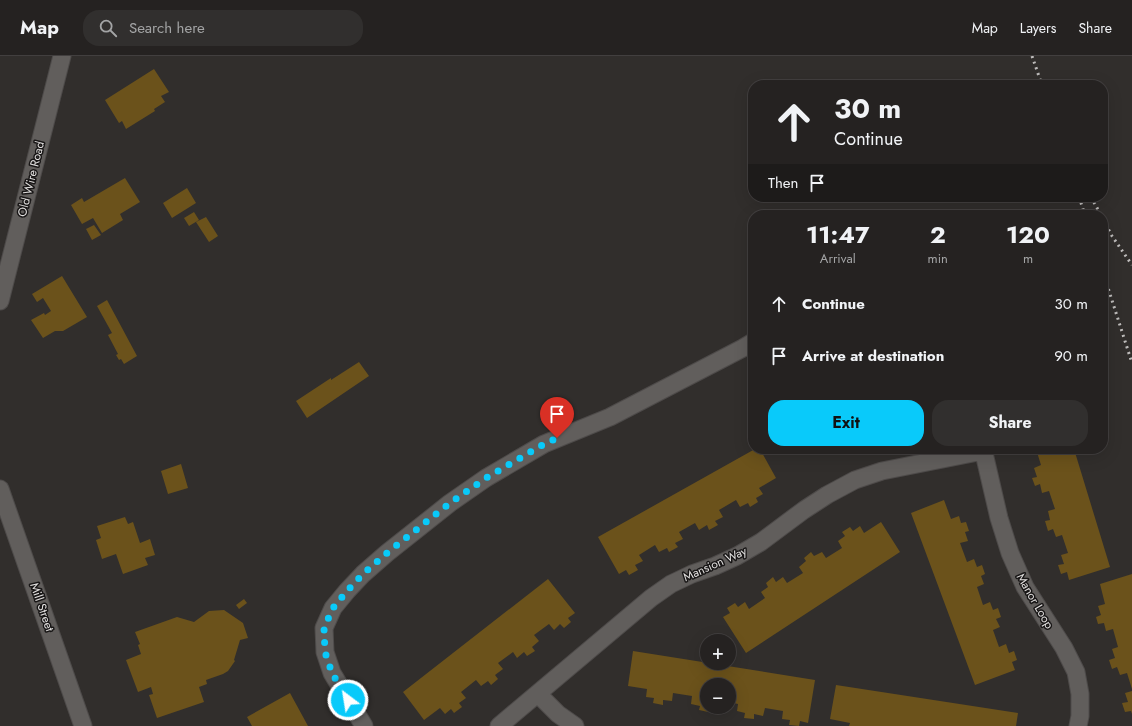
<!DOCTYPE html>
<html lang="en">
<head>
<meta charset="utf-8">
<style>
	body { margin:0; font-family:Jost,sans-serif; background:#312f2e; color:#f1f3f6; height:100vh; display:flex; flex-direction:column; font-size:15px; white-space:nowrap }
	* { box-sizing:border-box; margin:0 }
	p { font-size:13px; color:#a3a4a5 }
	.icon { flex:none; width:22px; height:22px; fill:none; stroke:currentColor; stroke-width:2; stroke-linecap:round; stroke-linejoin:round }
	.map { position:relative; flex:1; overflow:hidden }
	.sheet { position:absolute; left:748px; top:154px; width:360px; height:244px; display:flex; flex-direction:column; background:#252221; border-radius:16px; box-shadow:0 4px 16px #0002,0 0 0 1px #423f3f }
	.sheet>* { flex:none }
	.hud { position:absolute; left:748px; top:24px; width:360px; height:122px; border-radius:16px; box-shadow:0 4px 16px #0002,0 0 0 1px #423f3f; background:#252221; color:#f1f3f6; overflow:hidden }
	.buttons { position:absolute; left:700px; top:578px; display:grid; gap:8px }
	.buttons a { display:grid; place-items:center; width:36px; height:36px; border-radius:50%; background:#252221; box-shadow:0 4px 16px #0002,0 0 0 1px #423f3f; font-size:20px }
	.pin { position:absolute; display:grid; place-items:center; width:34px; height:34px; color:#fff; margin:-41px -17px; border-radius:50% 50% 50% 0; rotate:-45deg; box-shadow:0 0 4px #0007 }
	.pin .icon { rotate:45deg }
	.me { position:absolute; width:44px; margin:-22px; rotate:329deg; stroke-linejoin:round; filter:drop-shadow(0 0 3px #0008) }
	.turn { display:flex; align-items:center; gap:14px; height:84px; padding:0 20px; font-size:18px }
	.turn .icon { width:52px; height:52px; stroke-width:2.5 }
	.turn b { display:block; font-size:28px; line-height:34px }
	.then { display:flex; align-items:center; height:38px; padding:0 20px; background:#0003; gap:8px; font-size:15px }
	.eta { display:flex; justify-content:space-evenly; align-items:center; height:68px; text-align:center }
	.eta b { font-size:24px; font-weight:700; line-height:28px }
	.primary-button { display:flex; gap:8px; margin-top:auto; padding:8px 20px }
	.primary-button a { flex:1; height:46px; border-radius:16px; background:#09cafa; color:#111; font-size:16px; font-weight:700; line-height:46px; text-align:center }
	.primary-button a+a { background:#312f2e; color:#f1f3f6 }
	ul { padding:0; list-style:none }
	li { display:flex; align-items:center; gap:12px; height:52px; padding:0 20px }
	li div { flex:1 }
	li b { display:block; font-size:15px }
	li em { font-style:normal }
	header { display:flex; align-items:center; gap:24px; box-sizing:border-box; height:56px; padding:0 20px; background:#252221; border-bottom:1px solid #423f3f }
	header strong { font-size:19px }
	nav { display:flex; gap:22px; margin-inline-start:auto; font-size:14px }
	.search { width:280px; height:36px; background:#312f2e; display:flex; align-items:center; gap:10px; box-sizing:border-box; padding:0 14px; border-radius:16px; color:#a3a4a5; font-size:15px }
	.map>svg:first-child { display:block }
</style>
</head>
<body>
<header>
<strong>Map</strong>
<div class="search"><svg class="icon" aria-label="search" viewBox="0 0 24 24"><circle cx="10" cy="10" r="6"/><path d="M15 15l6 6"/></svg>Search here</div>
<nav><a>Map</a><a>Layers</a><a>Share</a></nav>
</header>
<div class="map">
<svg width="1132" height="670" viewBox="0 0 1132 670">
	<rect width="100%" height="100%" fill="#312e2c"/>
	<path fill="#6b521b" d="M 154,13 L 169,36 L 161,40 L 165,46 L 154,53 L 155,55 L 126,73 L 122,65 L 119,67 L 105,44 Z
		M 125,122 L 140,146 L 120,158 L 123,164 L 102,177 L 93,162 L 82,168 L 71,149 L 82,142 L 84,146 Z
		M 187,132 L 196,147 L 172,162 L 163,147 Z
		M 194,156 L 199,164 L 189,170 L 184,162 Z
		M 206,161 L 218,180 L 209,186 L 196,166 Z
		M 94,169 L 101,179 L 92,184 L 86,173 Z
		M 62,220 L 87,261 L 63,275 L 55,275 L 43,282 L 31,264 L 44,257 L 45,259 L 51,255 L 43,242 L 37,246 L 32,238 Z
		M 107,244 L 137,300 L 124,308 L 121,303 L 119,304 L 116,299 L 118,298 L 108,279 L 112,277 L 97,250 Z
		M 359,306 L 369,320 L 307,362 L 296,345 L 331,322 L 331,324 Z
		M 755,393 L 760,393 L 776,422 L 759,432 L 763,438 L 756,442 L 758,446 L 750,451 L 748,447 L 740,451 L 736,444 L 719,454 L 723,461 L 715,465 L 718,469 L 709,474 L 707,469 L 699,474 L 695,467 L 679,476 L 683,483 L 675,487 L 678,491 L 669,496 L 667,492 L 659,496 L 655,489 L 639,499 L 643,505 L 635,509 L 638,514 L 629,519 L 626,514 L 619,518 L 598,481 Z
		M 1036,393 L 1074,393 L 1110,511 L 1069,524 L 1067,516 L 1061,518 L 1058,509 L 1064,508 L 1061,499 L 1068,497 L 1062,479 L 1056,481 L 1053,473 L 1048,475 L 1045,465 L 1050,464 L 1048,455 L 1055,453 L 1049,435 L 1042,437 L 1040,428 L 1035,430 L 1032,422 L 1037,421 L 1034,412 L 1041,409 Z
		M 181,408 L 188,432 L 168,438 L 161,415 Z
		M 944,444 L 951,463 L 959,460 L 961,467 L 966,466 L 969,475 L 965,476 L 968,485 L 960,487 L 967,506 L 974,503 L 977,511 L 982,509 L 985,518 L 981,520 L 984,528 L 977,531 L 983,549 L 990,546 L 993,554 L 998,552 L 1001,561 L 996,563 L 1000,571 L 993,574 L 999,591 L 1006,588 L 1009,597 L 1014,595 L 1017,604 L 1012,606 L 1015,614 L 975,629 L 911,457 Z
		M 125,461 L 128,468 L 133,466 L 140,487 L 150,483 L 155,499 L 145,502 L 148,509 L 123,518 L 116,498 L 102,503 L 96,484 L 101,482 L 97,470 Z
		M 881,466 L 900,496 L 746,597 L 723,561 L 730,557 L 727,552 L 735,547 L 738,551 L 745,546 L 749,553 L 765,542 L 761,536 L 768,531 L 766,527 L 773,521 L 776,526 L 783,521 L 787,527 L 803,517 L 799,511 L 806,505 L 804,502 L 811,496 L 814,500 L 822,496 L 826,502 L 842,492 L 838,485 L 845,480 L 842,476 L 850,471 L 853,475 L 860,470 L 864,477 Z
		M 1132,518 L 1132,633 L 1127,617 L 1120,619 L 1117,611 L 1112,613 L 1109,604 L 1115,602 L 1112,593 L 1118,591 L 1113,573 L 1106,575 L 1104,567 L 1098,568 L 1096,561 L 1101,559 L 1098,550 L 1105,548 L 1100,528 Z
		M 548,523 L 575,557 L 568,562 L 571,566 L 564,572 L 560,568 L 554,574 L 549,568 L 534,579 L 539,585 L 532,591 L 535,595 L 527,600 L 524,596 L 517,602 L 513,596 L 498,607 L 503,613 L 495,619 L 498,623 L 491,629 L 488,625 L 481,630 L 476,624 L 461,636 L 466,642 L 459,647 L 462,651 L 454,657 L 451,653 L 445,658 L 440,652 L 424,664 L 403,636 Z
		M 244,543 L 247,547 L 239,553 L 236,549 Z
		M 224,554 L 243,567 L 248,582 L 240,584 L 234,604 L 235,605 L 228,615 L 223,618 L 206,624 L 207,628 L 199,631 L 204,646 L 157,662 L 149,639 L 153,638 L 151,631 L 138,636 L 126,604 L 141,598 L 138,589 L 140,588 L 135,576 L 177,561 L 194,566 L 209,555 Z
		M 633,595 L 815,624 L 808,667 L 800,665 L 799,670 L 789,669 L 790,664 L 782,663 L 783,655 L 765,652 L 763,660 L 754,658 L 754,663 L 744,662 L 745,657 L 737,655 L 738,648 L 729,646 L 729,629 L 707,629 L 707,651 L 709,651 L 708,656 L 699,654 L 700,650 L 691,648 L 692,640 L 673,637 L 672,645 L 663,644 L 663,649 L 653,647 L 654,642 L 646,641 L 647,633 L 628,630 Z
		M 836,629 L 1018,657 L 1016,670 L 849,670 L 850,667 L 830,663 Z
		M 1132,635 L 1132,658 L 1131,655 L 1125,656 L 1122,647 L 1128,646 L 1125,637 Z
		M 290,637 L 308,670 L 252,670 L 247,661 Z"/>
	<g fill="none" stroke-linecap="round" stroke-linejoin="round">
		<defs>
			<path id="minor" d="M 0,245 L 62,0
				M 983,393 L 999,462 L 1010,497 L 1025,531 L 1064,592 L 1076,616 L 1080,638 L 1080,660 L 1078,670
				M 0,433 L 83,670
				M 538,638 L 558,658 L 575,670
				M 364,670 L 332,617 L 325,596 L 324,572 L 333,552 L 347,535 L 363,518 L 387,497 L 450,447 L 486,422 L 544,388 L 610,361 L 743,292 L 753,286
				M 499,670 L 651,542 L 671,528 L 692,518 L 715,510 L 737,500 L 761,486 L 804,454 L 827,439 L 855,424 L 882,415 L 983,395"/>
		</defs>
		<use href="#minor" stroke="#4e4b4a" stroke-width="19"/>
		<use href="#minor" stroke="#615e5c" stroke-width="17"/>
		<path stroke="#bebcbb" stroke-width="3" stroke-dasharray="2 4" stroke-linecap="butt" d="M 1032,0 L 1042,29
			M 1079,141 L 1085,159
			M 1091,141 L 1101,159
			M 1103,163 L 1112,180 L 1132,209
			M 1103,216 L 1132,307"/>
	</g>
	<g fill="none" stroke-linecap="round" stroke-linejoin="round">
		<path stroke="#09cafa" stroke-width="7" stroke-dasharray="0 12.6" d="M 348,644 L 332,617 L 325,596 L 324,572 L 333,552 L 347,535 L 363,518 L 387,497 L 450,447 L 486,422 L 544,388 L 557,382"/>
	</g>
	<g text-anchor="middle" stroke-width="3" stroke-linejoin="round" paint-order="stroke">
		<g font-size="12" fill="#e3e1e0" stroke="#181616">
			<text transform="translate(31 123) rotate(-76)" y="4">Old Wire Road</text>
			<text transform="translate(715 508) rotate(-24)" y="4">Mansion Way</text>
			<text transform="translate(1035 545) rotate(60)" y="4">Manor Loop</text>
			<text transform="translate(42 551) rotate(71)" y="4">Mill Street</text>
		</g>
	</g>
</svg>
<div class="buttons">
<a>+</a>
<a>−</a>
</div>
<div class="pin" style="left:557px;top:382px;background:#d93025"><svg class="icon" aria-label="arrive" viewBox="0 0 24 24"><path d="M6 21V4h12l-3 4 3 4H6"/></svg></div>
<svg class="me" style="left:348px;top:644px" viewBox="-20 -20 40 40"><circle r="17" fill="#09cafa" stroke="#fff" stroke-width="3"/><path d="M0-11L8 9 0 5-8 9z" fill="#fff"/></svg>
<div class="hud">
<div class="turn"><svg class="icon" aria-label="ahead" viewBox="0 0 24 24"><path d="M12 20V5M6 11l6-6 6 6"/></svg><div><b>30 m</b>Continue</div></div>
<div class="then">Then<svg class="icon" aria-label="arrive" viewBox="0 0 24 24"><path d="M6 21V4h12l-3 4 3 4H6"/></svg></div>
</div>
<section class="sheet">
<div class="eta">
<div><b>11:47</b><p>Arrival</p></div>
<div><b>2</b><p>min</p></div>
<div><b>120</b><p>m</p></div>
</div>
<ul>
<li><svg class="icon" aria-label="ahead" viewBox="0 0 24 24"><path d="M12 20V5M6 11l6-6 6 6"/></svg><div><b>Continue</b></div><em>30 m</em></li>
<li><svg class="icon" aria-label="arrive" viewBox="0 0 24 24"><path d="M6 21V4h12l-3 4 3 4H6"/></svg><div><b>Arrive at destination</b></div><em>90 m</em></li>
</ul>
<div class="primary-button"><a>Exit</a><a>Share</a></div>
</section>
</div>
</body>
</html>
